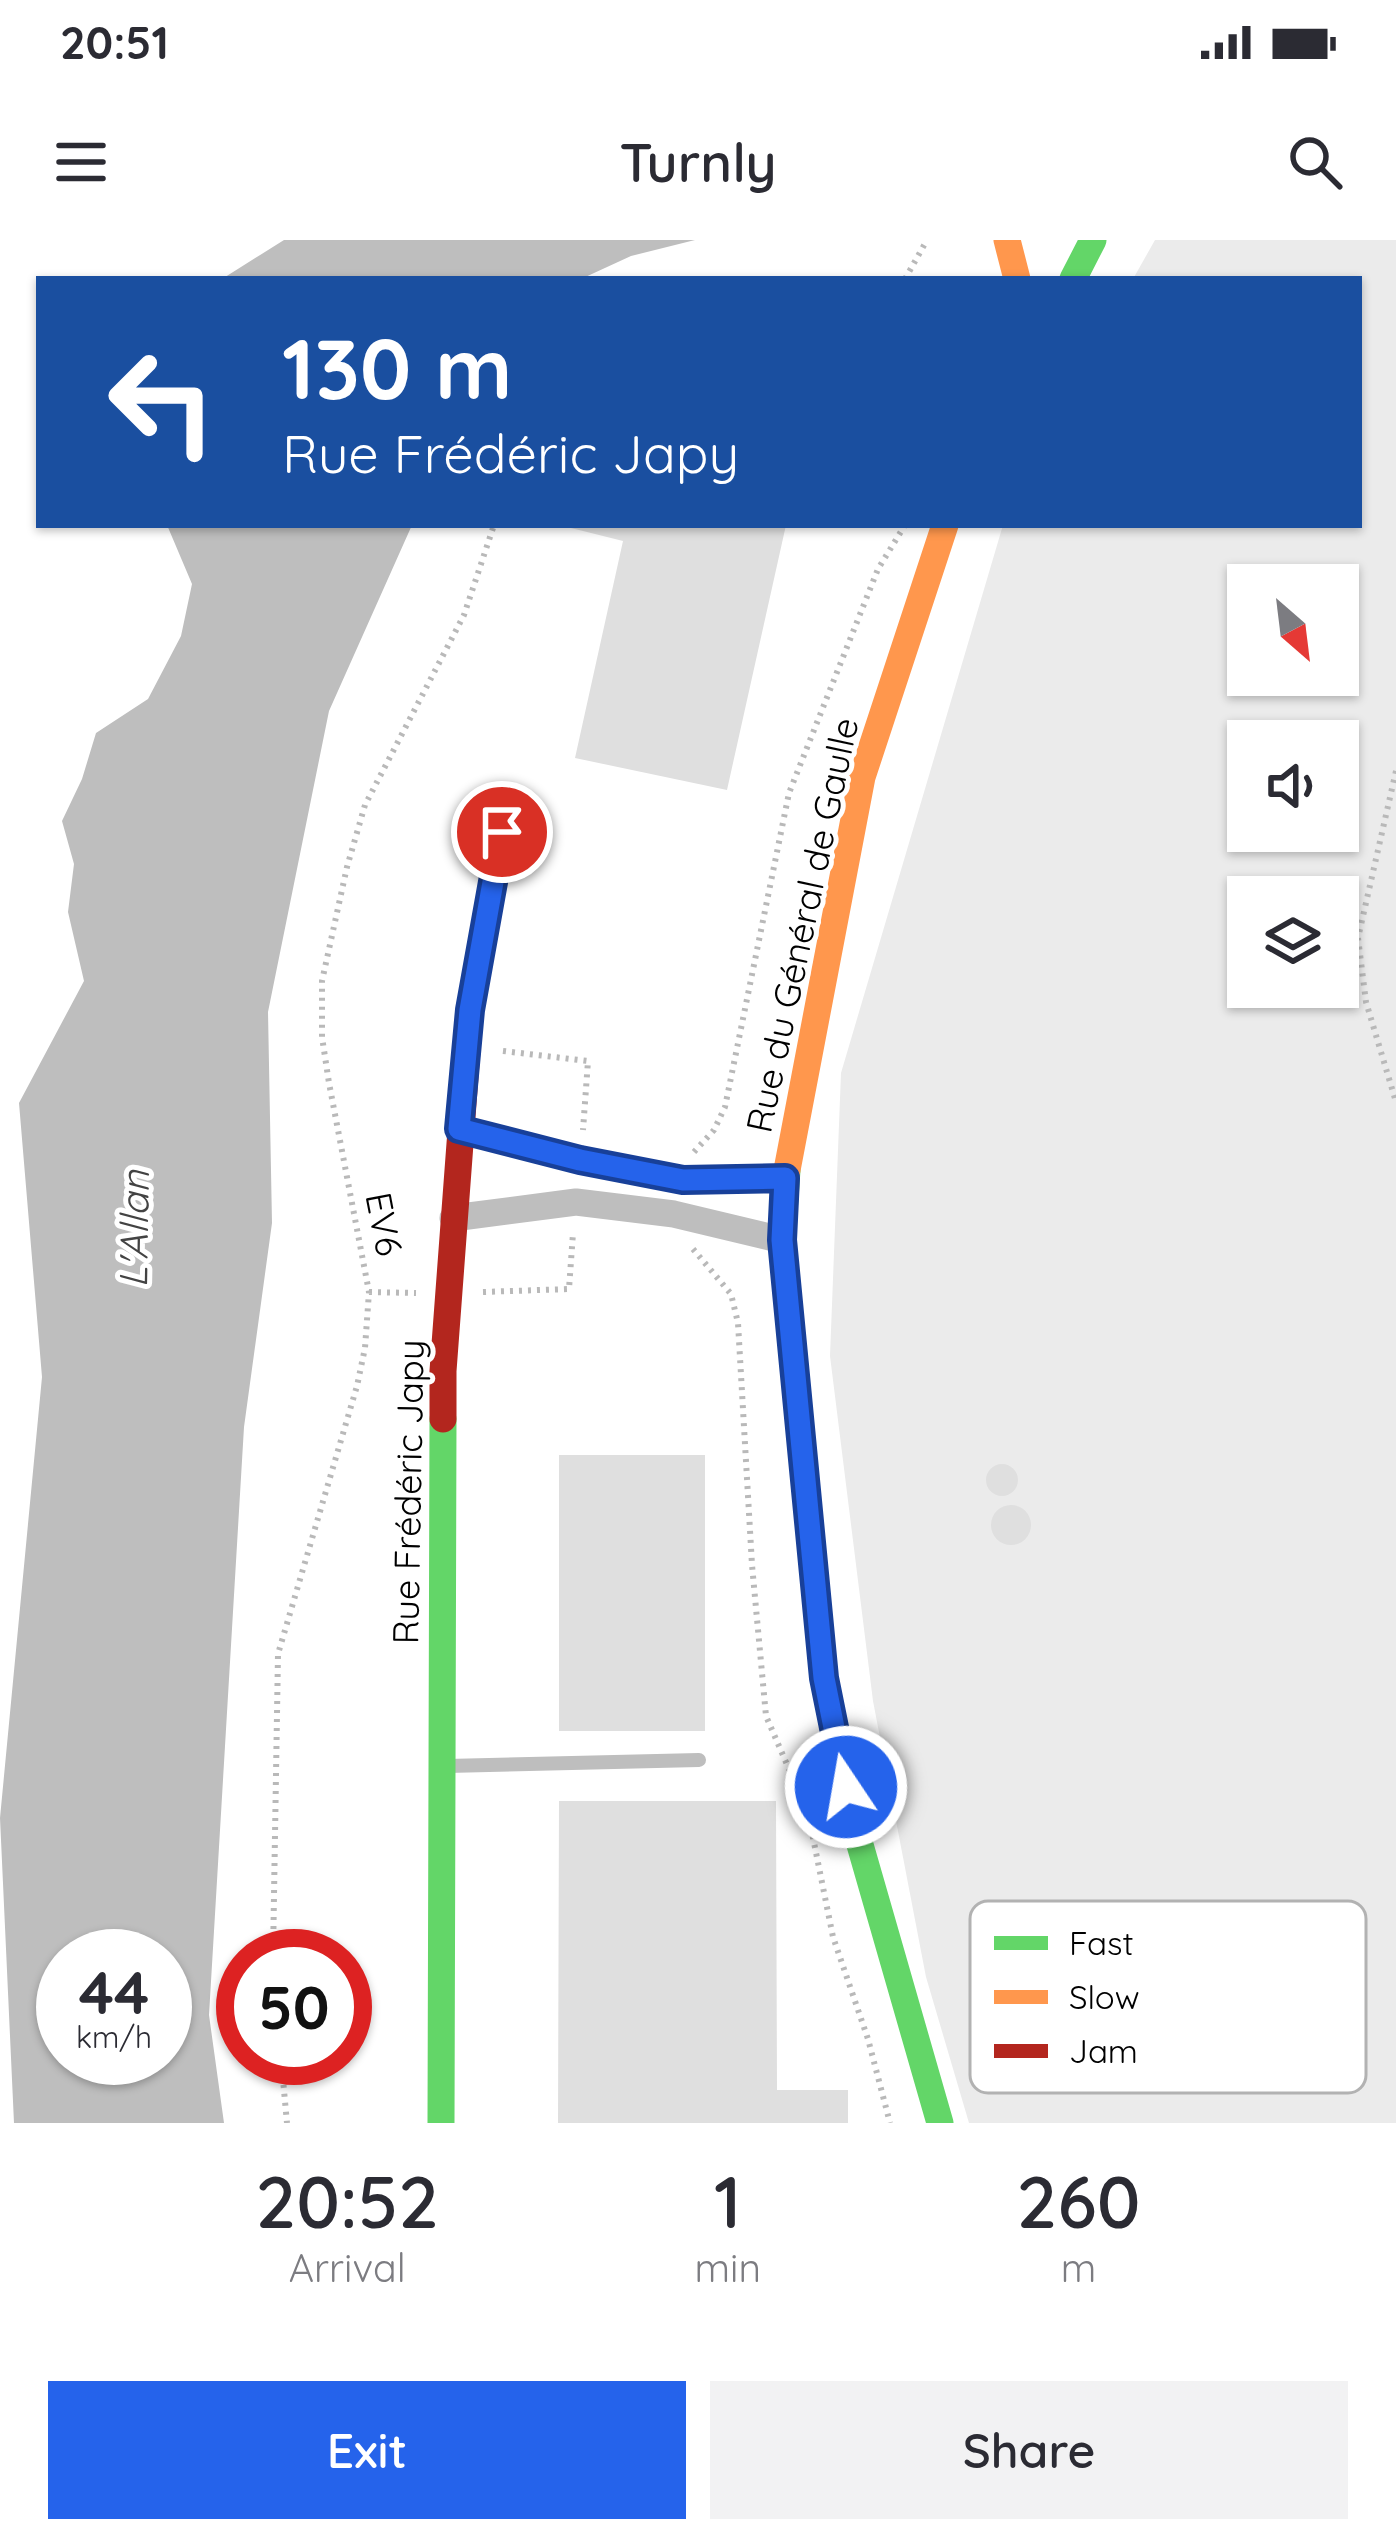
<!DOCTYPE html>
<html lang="en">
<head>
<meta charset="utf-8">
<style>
	body { margin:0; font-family:Quicksand,sans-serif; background:#f2f2f3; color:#2b2b33; height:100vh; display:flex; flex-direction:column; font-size:45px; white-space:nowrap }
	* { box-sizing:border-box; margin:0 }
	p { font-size:39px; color:#7c7c81 }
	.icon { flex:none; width:66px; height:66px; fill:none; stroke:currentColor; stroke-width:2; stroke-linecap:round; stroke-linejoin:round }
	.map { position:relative; height:1883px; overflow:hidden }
	.details { display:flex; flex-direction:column; background:#fff; flex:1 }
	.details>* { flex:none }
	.guide { position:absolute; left:36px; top:36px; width:1326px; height:252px; border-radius:0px; box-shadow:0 3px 9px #0004; background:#1a4fa0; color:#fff; overflow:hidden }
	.needle { width:78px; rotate:152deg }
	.tools { position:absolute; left:1227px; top:324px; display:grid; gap:24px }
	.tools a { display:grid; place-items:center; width:132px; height:132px; border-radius:0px; background:#fff; box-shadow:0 3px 9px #0004; font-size:60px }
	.speed { position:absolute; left:36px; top:1689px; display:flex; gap:24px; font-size:60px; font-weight:700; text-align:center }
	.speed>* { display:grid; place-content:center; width:156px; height:156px; border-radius:50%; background:#fff; box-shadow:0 3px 9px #0004; line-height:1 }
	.speed small { font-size:30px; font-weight:400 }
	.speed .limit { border:18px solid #d22; background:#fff; color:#111 }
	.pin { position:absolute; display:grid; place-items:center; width:102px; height:102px; color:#fff; margin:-51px; border:6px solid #fff; border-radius:50%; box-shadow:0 3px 12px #0007 }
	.me { position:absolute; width:132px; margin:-66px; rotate:348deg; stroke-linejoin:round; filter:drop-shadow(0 0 9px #0008) }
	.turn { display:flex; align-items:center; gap:42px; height:252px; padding:0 48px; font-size:54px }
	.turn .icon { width:156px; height:156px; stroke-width:2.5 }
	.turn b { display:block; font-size:84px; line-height:102px }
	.eta { display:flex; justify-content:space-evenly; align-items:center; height:204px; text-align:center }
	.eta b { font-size:72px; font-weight:600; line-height:84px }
	.button { display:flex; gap:24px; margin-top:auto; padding:24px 48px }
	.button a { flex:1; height:138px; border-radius:0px; background:#2563eb; color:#fff; font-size:48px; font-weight:600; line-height:138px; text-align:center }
	.button a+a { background:#f2f2f3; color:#2b2b33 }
	.status { display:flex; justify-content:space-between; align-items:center; height:84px; padding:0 60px; background:#fff; direction:ltr }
	.status svg { height:33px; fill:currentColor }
	header { display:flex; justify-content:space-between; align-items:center; height:156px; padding:0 48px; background:#fff; font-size:54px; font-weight:600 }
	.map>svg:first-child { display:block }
</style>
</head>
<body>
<div class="status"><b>20:51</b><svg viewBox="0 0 49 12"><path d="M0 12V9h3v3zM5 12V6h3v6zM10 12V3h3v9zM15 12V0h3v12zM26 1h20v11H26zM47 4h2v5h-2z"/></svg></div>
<header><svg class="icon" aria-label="menu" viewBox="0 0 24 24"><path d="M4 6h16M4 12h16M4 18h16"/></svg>Turnly<svg class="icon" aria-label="search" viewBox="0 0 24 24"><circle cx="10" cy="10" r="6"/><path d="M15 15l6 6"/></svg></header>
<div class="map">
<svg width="1396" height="1883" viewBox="0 0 1396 1883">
	<rect width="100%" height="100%" fill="#fff"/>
	<path fill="#ebebeb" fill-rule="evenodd" d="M 1155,0 L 1396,0 L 1396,1883 L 969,1883 L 926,1737 L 873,1461 L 830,1116 L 841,833 L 1003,285 L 1359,285 L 1359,39 L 1133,39 ZM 1248,345 L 1338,345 L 1338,435 L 1248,435 ZM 1248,501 L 1338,501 L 1338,591 L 1248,591 ZM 1248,657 L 1338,657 L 1338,747 L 1248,747 Z"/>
	<path fill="#bebebe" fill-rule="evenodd" d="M 284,0 L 695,0 L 631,16 L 581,39 L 222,39 Z
		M 167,285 L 412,285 L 329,471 L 268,772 L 272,983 L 244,1187 L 209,1775 L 224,1883 L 14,1883 L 0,1578 L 42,1137 L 19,863 L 84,741 L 68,672 L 74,624 L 62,581 L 82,539 L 96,493 L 148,459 L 181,396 L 192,344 ZM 63,1716 L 165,1716 L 165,1818 L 63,1818 Z"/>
	<path fill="#dfdfdf" d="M 559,285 L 786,285 L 727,550 L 575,518 L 623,301 Z
		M 559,1215 L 705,1215 L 705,1491 L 559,1491 Z
		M986 1240a16 16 0 1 1 32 0a16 16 0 1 1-32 0Z
		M991 1285a20 20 0 1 1 40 0a20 20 0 1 1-40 0Z
		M 559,1561 L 776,1561 L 777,1850 L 848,1850 L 848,1883 L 558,1883 Z"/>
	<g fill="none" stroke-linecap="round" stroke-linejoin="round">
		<path stroke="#b9b9b9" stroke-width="6" stroke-dasharray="3 6" stroke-linecap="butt" d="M 905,39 L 927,0
			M 1396,531 L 1358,698 L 1366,762 L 1396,862
			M 503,811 L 588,821 L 583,890
			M 694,912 L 714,890 L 725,867 L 789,553 L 878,329 L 905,285
			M 693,1009 L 731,1054 L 738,1083 L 752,1325 L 766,1476 L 808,1573 L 833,1697 L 868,1799 L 890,1883
			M 369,1052 L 416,1053
			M 483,1052 L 569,1049 L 573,993
			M 273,1716 L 278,1414 L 357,1146 L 365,1108 L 369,1052 L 329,843 L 322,797 L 322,741 L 347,627 L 365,565 L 464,375 L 494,285
			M 281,1818 L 287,1883"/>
		<path stroke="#bebebe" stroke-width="14" d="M 447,1526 L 699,1520"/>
		<path stroke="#bebebe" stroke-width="27" d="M 459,889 L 580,920 L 683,940 L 786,938
			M 453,978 L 576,962 L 674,974 L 782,1000"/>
		<path stroke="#63d668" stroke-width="27" d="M 1073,39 L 1093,0
			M 787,930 L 782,1000 L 824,1438 L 854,1584 L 940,1883
			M 441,1883 L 443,1179"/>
		<path stroke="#ff974d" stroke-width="27" d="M 1007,0 L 1017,39
			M 787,930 L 862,537 L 945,285"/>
		<path stroke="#b3261e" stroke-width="27" d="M 443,1179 L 443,1131 L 470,770 L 503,592"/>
	</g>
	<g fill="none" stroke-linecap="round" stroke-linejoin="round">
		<defs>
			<path id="route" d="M 502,592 L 470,770 L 459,889 L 580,920 L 683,940 L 785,938 L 782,1000 L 824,1438 L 846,1547"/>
		</defs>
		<use href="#route" stroke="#184099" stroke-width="30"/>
		<use href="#route" stroke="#2563eb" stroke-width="21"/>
	</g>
	<g text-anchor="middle" stroke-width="10" stroke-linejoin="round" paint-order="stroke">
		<g font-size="36" fill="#000" stroke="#fff">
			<text transform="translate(802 685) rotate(-78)" y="13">Rue du Général de Gaulle</text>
			<text transform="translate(384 984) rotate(79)" y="13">EV6</text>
			<text transform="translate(408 1252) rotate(-89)" y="13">Rue Frédéric Japy</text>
		</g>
		<g font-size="39" font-style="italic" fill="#434343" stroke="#fff">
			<text transform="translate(134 989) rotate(-89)" y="14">L'Allan</text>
		</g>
	</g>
	<rect x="970" y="1661" width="396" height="192" rx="18" fill="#fff" stroke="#b2b2b2" stroke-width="3"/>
	<rect x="994" y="1696" width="54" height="14" fill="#63d668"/>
	<rect x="994" y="1750" width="54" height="14" fill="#ff974d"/>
	<rect x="994" y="1804" width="54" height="14" fill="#b3261e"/>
	<g font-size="33" fill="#000">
		<text x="1069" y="1715">Fast</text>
		<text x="1069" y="1769">Slow</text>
		<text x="1069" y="1823">Jam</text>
	</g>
</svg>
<div class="tools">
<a><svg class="needle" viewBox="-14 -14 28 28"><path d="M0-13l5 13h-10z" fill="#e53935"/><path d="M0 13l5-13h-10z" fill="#7c7c81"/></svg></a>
<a><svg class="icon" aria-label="sound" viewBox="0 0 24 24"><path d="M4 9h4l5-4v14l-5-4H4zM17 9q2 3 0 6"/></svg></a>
<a><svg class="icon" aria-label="layers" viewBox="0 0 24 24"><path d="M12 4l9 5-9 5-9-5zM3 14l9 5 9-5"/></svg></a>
</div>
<div class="speed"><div>44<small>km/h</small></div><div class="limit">50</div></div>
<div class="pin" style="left:502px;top:592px;background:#d93025"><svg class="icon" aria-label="arrive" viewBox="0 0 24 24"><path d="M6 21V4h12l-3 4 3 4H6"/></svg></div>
<svg class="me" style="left:846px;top:1547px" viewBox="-20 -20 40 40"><circle r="17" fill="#2563eb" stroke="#fff" stroke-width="3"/><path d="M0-11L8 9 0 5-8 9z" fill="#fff"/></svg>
<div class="guide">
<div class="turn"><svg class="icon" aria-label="left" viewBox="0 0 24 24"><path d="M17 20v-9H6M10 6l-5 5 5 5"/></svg><div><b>130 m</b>Rue Frédéric Japy</div></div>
</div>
</div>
<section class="details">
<div class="eta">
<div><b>20:52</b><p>Arrival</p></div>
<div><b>1</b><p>min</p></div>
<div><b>260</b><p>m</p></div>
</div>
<div class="button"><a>Exit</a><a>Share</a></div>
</section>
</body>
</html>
